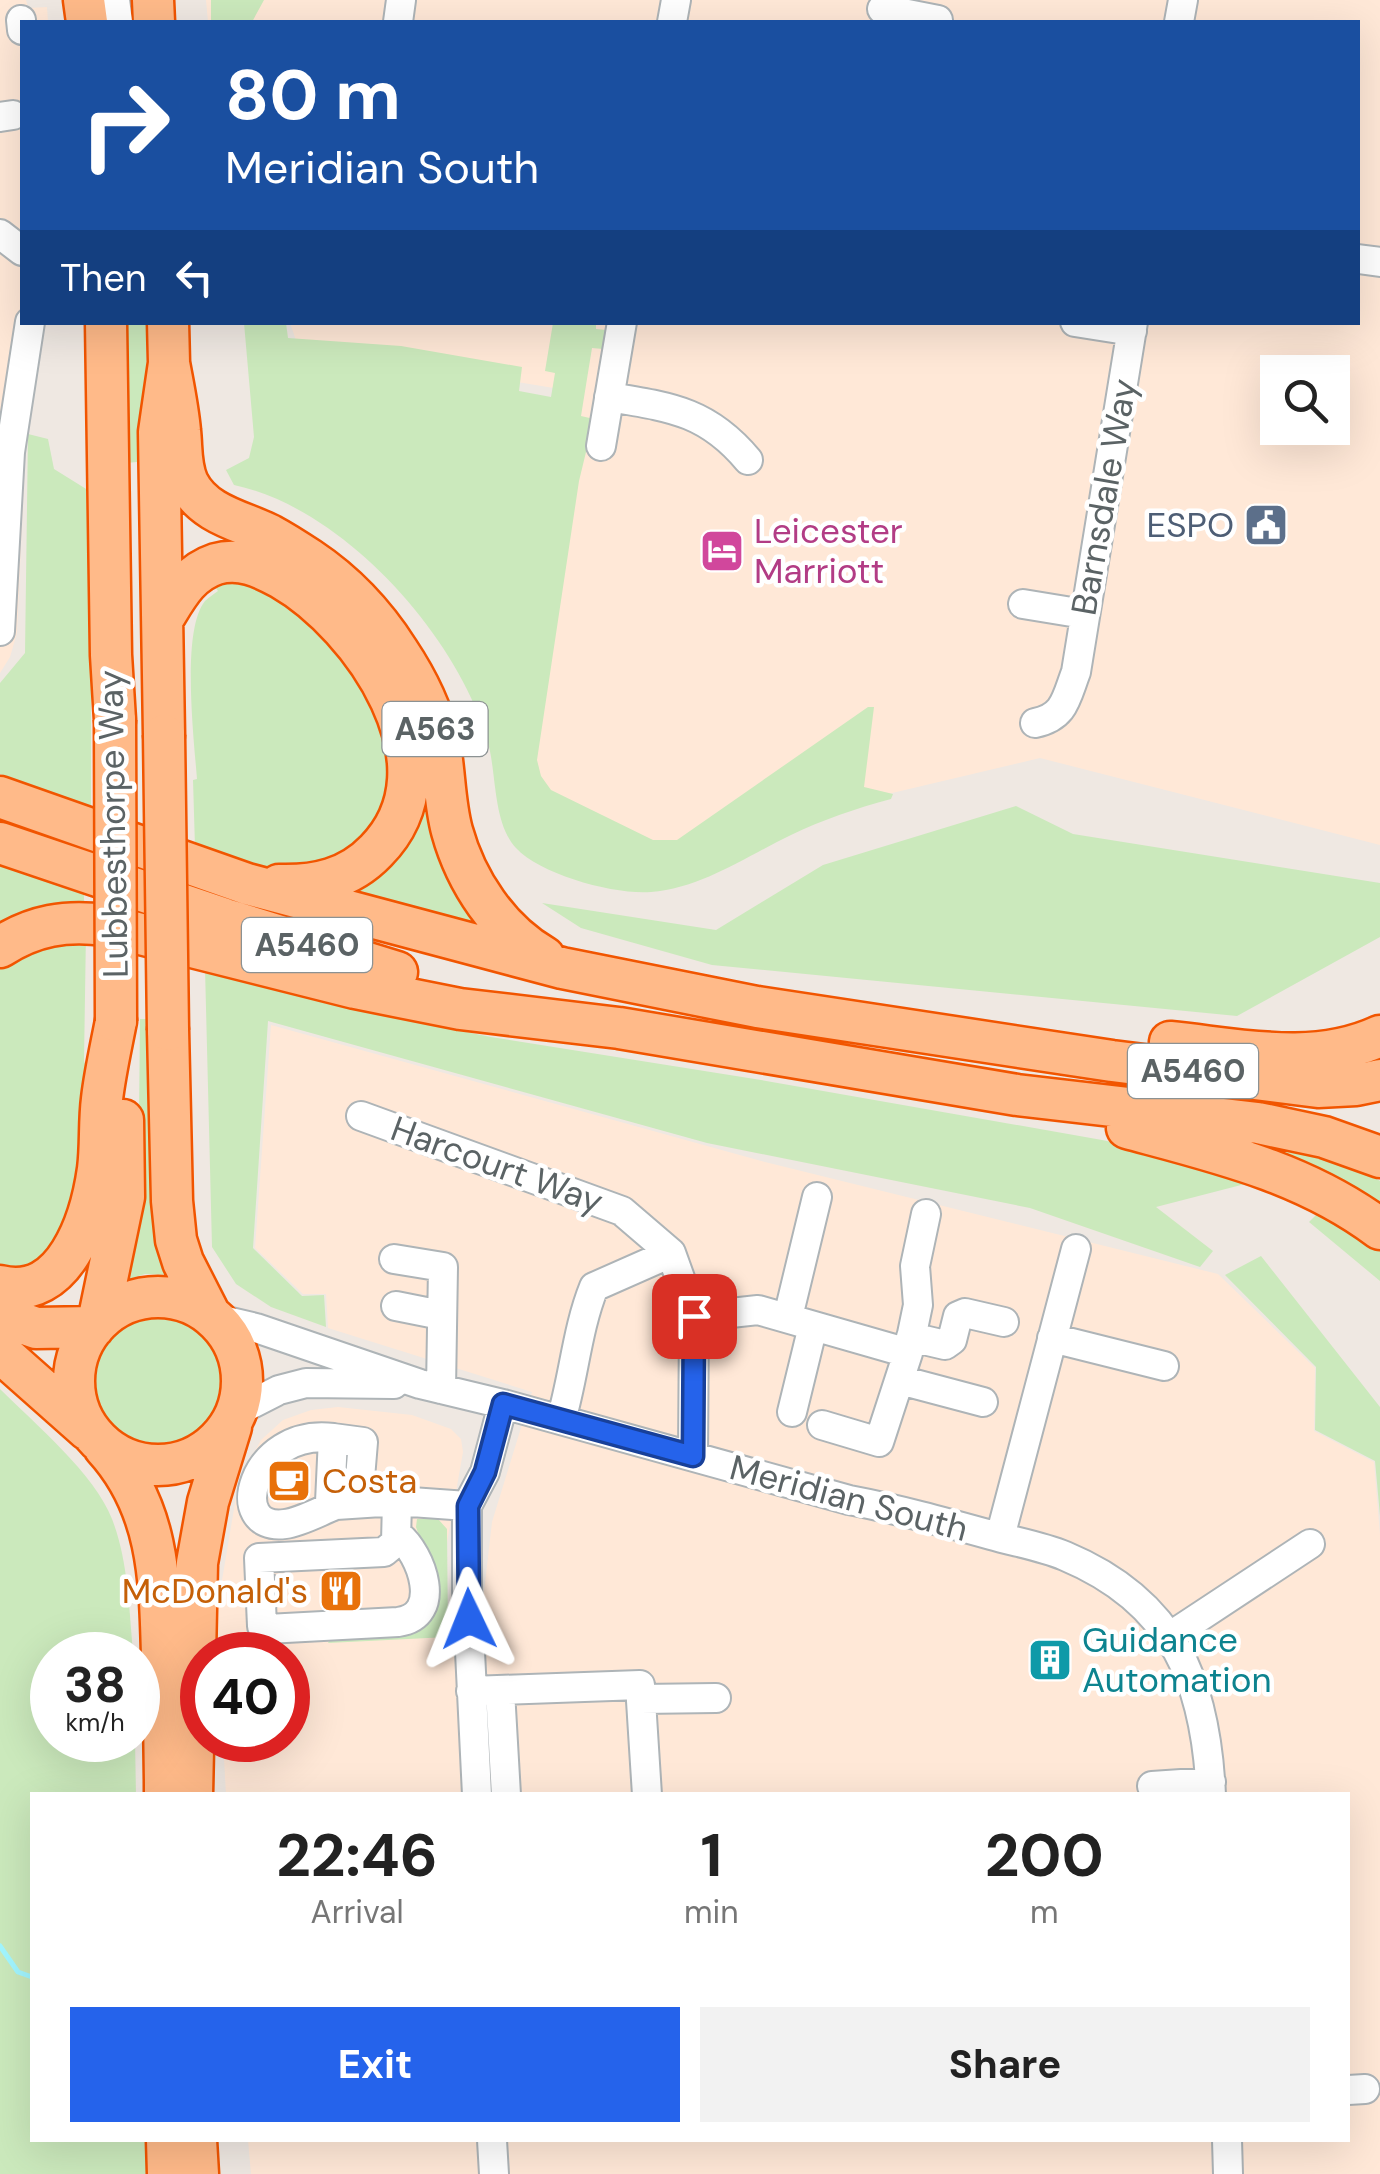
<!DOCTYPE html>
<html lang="en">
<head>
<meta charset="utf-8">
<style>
	body { margin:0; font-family:"DM Sans",sans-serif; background:#f2f2f2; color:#222; height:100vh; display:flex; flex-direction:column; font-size:38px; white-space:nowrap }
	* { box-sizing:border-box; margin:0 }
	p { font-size:32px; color:#767676 }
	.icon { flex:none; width:55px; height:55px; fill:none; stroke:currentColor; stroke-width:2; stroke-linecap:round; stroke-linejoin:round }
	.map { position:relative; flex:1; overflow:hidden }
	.drawer { position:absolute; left:30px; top:1792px; width:1320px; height:350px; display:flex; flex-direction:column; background:#fff; border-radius:0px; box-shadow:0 10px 40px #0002 }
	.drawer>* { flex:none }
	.guide { position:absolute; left:20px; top:20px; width:1340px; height:305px; border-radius:0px; box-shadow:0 10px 40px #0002; background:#1a4fa0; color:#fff; overflow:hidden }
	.fabs { position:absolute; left:1260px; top:355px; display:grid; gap:20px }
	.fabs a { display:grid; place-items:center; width:90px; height:90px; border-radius:0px; background:#fff; box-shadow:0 10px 40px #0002; font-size:50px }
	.speed { position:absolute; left:30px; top:1632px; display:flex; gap:20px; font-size:50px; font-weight:700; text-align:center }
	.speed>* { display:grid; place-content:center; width:130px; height:130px; border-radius:50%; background:#fff; box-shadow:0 10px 40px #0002; line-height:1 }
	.speed small { font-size:25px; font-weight:400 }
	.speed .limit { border:15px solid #d22; background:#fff; color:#111 }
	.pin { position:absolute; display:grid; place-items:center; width:85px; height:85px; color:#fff; margin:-42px; border-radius:20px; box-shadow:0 5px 15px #0006 }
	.me { position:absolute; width:110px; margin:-55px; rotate:358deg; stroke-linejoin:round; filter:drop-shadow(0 0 8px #0008) }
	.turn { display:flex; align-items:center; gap:35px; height:210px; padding:0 40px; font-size:45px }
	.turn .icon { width:130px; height:130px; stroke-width:2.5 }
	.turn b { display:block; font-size:70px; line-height:85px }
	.then { display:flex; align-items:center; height:95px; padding:0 40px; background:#0003; gap:20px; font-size:38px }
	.eta { display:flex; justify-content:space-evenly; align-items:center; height:170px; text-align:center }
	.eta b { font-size:60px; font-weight:700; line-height:70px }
	.action { display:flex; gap:20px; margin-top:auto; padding:20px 40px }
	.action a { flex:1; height:115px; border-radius:0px; background:#2563eb; color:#fff; font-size:40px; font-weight:700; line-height:115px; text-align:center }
	.action a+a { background:#f2f2f2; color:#222 }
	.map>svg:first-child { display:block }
</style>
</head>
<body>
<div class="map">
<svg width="1380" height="2174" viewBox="0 0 1380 2174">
	<rect width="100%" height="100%" fill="#efe8e2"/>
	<path fill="#ffe8d7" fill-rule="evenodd" d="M 0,0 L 26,0 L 28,8 L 47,7 L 48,22 L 22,22 L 26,436 L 17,633 L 10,657 L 0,673 Z
		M 206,0 L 1380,0 L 1380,845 L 1040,758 L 871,798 L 680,861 L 531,787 L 572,391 L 298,346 L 290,323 L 1358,322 L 1358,22 L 208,22 ZM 1278,372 L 1332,372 L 1332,428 L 1278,428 Z
		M 271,1025 L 765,1162 L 1218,1274 L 1315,1368 L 1314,1431 L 1374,1462 L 1380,1535 L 1380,2174 L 251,2174 L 248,2140 L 1348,2140 L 1348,1795 L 226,1795 L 223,1740 L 288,1740 L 288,1655 L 217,1655 L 218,1604 L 236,1497 L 246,1467 L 261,1440 L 283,1420 L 311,1410 L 338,1407 L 412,1415 L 451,1429 L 461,1439 L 463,1452 L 445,1554 L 447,1636 L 479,1636 L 492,1522 L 532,1392 L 328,1328 L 326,1294 L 303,1294 L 255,1248 Z"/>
	<path fill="#cbe9bc" d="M 211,0 L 264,0 L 252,22 L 211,22 Z
		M 115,323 L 146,323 L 148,461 L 115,464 Z
		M 244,323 L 286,323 L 288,338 L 401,346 L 522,367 L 519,391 L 551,397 L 555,373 L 545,371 L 553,323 L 596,323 L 596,329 L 606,330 L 603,349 L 592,348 L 581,416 L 594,419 L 579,481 L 537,760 L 541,776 L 551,790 L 653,840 L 677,840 L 868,707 L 874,707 L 864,787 L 893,794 L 891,799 C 857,808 822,820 791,835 C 745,857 702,888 651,892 C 615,895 541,875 516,848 C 492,822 497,771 487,739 C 456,634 343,508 234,485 L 226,470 L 249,458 L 254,437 Z
		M 28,434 L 48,439 L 54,469 L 91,492 L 91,808 L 0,774 L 0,683 L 25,653 Z
		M 244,573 L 357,655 L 401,777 L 351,860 L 268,872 L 195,847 L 193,780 L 197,779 C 194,740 181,630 205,601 C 209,597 214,594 218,591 L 211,581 Z
		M 415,791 L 431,797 L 485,929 L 339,891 Z
		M 1016,806 L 1073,834 L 1380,883 L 1380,937 L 1237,1016 L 712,965 L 581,928 L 542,903 L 716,930 L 823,865 Z
		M 0,860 L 84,891 L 84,909 L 0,936 Z
		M 86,931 L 84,1061 L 89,1074 L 81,1212 L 46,1265 L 0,1277 L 0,961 Z
		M 205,968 L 342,1007 L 491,1037 L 761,1080 L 1102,1140 L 1206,1162 L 1245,1184 L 1156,1207 L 1213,1251 L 1200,1267 L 1030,1208 L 707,1143 L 268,1021 L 253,1248 L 302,1296 L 324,1295 L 326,1327 L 271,1307 L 236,1284 L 212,1247 Z
		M 140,1019 L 149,1019 L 170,1275 L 145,1274 L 120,1282 L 139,1113 Z
		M 1237,1140 L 1300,1150 L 1370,1175 L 1380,1181 L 1380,1210 Z
		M 1322,1209 L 1380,1251 L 1380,1281 L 1309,1222 Z
		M 1261,1256 L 1380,1407 L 1380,1516 L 1375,1461 L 1315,1430 L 1316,1367 L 1225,1275 Z
		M85 1382a71 71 0 1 1 142 0a71 71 0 1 1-142 0Z
		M 0,1389 C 34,1423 95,1474 112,1519 C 128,1560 129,1608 133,1651 L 134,1655 L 52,1655 L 52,1740 L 135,1740 L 136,1795 L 32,1795 L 32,2140 L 147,2140 L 149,2174 L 0,2174 Z
		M 417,1519 L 438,1519 L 447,1529 L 448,1637 L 328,1643 L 331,1637 L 411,1626 L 423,1547 L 416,1527 Z"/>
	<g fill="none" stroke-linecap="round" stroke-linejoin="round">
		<path stroke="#a2f6ff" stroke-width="5" d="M 0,1946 L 18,1972 L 32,1977"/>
		<defs>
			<path id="minor" d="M 115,0 L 118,22
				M 882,9 L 938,20
				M 21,20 L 22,30
				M 398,22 L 401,0
				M 672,22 L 676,0
				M 1179,22 L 1183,0
				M 0,117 L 13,115
				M 0,234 L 22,251
				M 1358,259 L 1380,262
				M 1075,322 L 1132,331
				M 609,397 C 670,407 707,411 748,460
				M 601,446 L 622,322
				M 1023,604 L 1084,614
				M 0,631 L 10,452 L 30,322
				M 1035,723 C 1065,717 1066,698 1076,672 L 1133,322
				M 361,1116 L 622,1211 L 671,1253 L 694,1317 L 693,1456
				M 394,1259 L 443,1267 L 441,1389
				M 396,1306 L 441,1315
				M 694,1317 L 758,1310 L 908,1353
				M 788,1317 L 817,1197
				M 214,1318 L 256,1328 L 420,1384 L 503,1404 L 849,1500 C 897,1509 944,1522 991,1535 C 1015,1542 1041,1546 1065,1556 C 1175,1602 1206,1683 1211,1795
				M 911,1337 L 945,1345 L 952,1340 L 958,1316 L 965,1313 L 1004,1322
				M 1052,1338 L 1164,1366
				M 900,1380 L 983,1402
				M 236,1412 L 279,1390 L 306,1383 L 394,1384
				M 792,1412 L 813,1326
				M 561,1420 C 574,1376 577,1329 594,1287 L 671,1253
				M 822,1425 L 879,1442 L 908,1353 L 918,1305 L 915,1266 L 926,1214
				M 333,1438 C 251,1428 225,1532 285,1524 C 301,1522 320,1511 336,1505
				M 358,1502 L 363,1442 L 333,1438 L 330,1502 L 336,1505 L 397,1501
				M 398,1535 C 422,1554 444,1616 398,1622 L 267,1629 L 262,1626 L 259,1558 L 384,1552 L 396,1542 L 397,1501 L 467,1506
				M 1000,1537 L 1076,1249
				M 1169,1637 L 1310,1544
				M 471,1691 L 640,1685 L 647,1795
				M 500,1691 L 506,1795
				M 641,1699 L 716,1698
				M 1152,1786 L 1211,1782
				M 477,1795 L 467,1590 L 467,1506 L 485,1472 L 503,1404
				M 1348,2090 L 1365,2089
				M 492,2140 L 494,2174
				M 1227,2140 L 1228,2174"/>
			<path id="highway" d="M 84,0 L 87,22
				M 153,0 L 154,22
				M 106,322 L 111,655 L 115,720
				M 169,363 C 173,385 178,408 180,431 C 182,448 180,466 188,483 C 204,515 242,521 270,535 C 283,542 297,551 309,559 C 345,583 375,615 398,651 C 416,678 432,710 439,741 C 445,771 444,802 452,831 C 466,882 499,931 544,957
				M 164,617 C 178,594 189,573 216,564 C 240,557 261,567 281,578 C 363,625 460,766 376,851 C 349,879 316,886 279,885
				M 164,735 L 159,432 L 169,363 L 168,322
				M 0,797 L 247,884 L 562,968 L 757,1007 L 1112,1061 L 1318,1087 L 1356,1085 L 1380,1080
				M 0,843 L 225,919 L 397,972
				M 0,947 C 34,925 66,920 105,925 L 355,988 L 460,1009 L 619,1028 L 1017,1095 L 1258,1123 L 1324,1137 L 1380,1157
				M 168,1030 L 172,1201 L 176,1240 L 183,1262 L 210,1315
				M 1170,1042 C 1240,1049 1313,1067 1380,1036
				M 1127,1128 C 1216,1152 1304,1172 1380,1229
				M 0,1286 C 65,1302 91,1219 98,1169 C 101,1146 99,1122 102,1099 C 105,1073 111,1047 116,1021
				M74 1381a84 84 0 1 1 168 0a84 84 0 1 1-168 0Z
				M 0,1315 L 36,1328 L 94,1327
				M 98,1322 L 124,1197 L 123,1120
				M 0,1352 L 88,1430
				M 104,1447 C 159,1507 160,1579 162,1656 C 164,1702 165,1749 165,1795
				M 192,1795 L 197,1563 L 208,1502 L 231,1427
				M 167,2140 L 168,2174
				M 196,2140 L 198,2174"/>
		</defs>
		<use href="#minor" stroke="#aeb4b7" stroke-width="32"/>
		<use href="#highway" stroke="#f15500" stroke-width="45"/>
		<use href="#minor" stroke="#fff" stroke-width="28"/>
		<use href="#highway" stroke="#ffba89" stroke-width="40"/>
		<defs>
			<path id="highway-bridge" d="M 115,720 L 116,1021
				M 164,735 L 168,1030"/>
		</defs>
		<use href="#highway-bridge" stroke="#f15500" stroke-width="45" stroke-linecap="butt"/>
		<use href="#highway-bridge" stroke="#ffba89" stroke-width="40"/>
	</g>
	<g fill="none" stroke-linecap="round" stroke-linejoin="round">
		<defs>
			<path id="route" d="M 469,1619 L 468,1506 L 485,1472 L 503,1404 L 693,1456 L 694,1316"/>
		</defs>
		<use href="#route" stroke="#184099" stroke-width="25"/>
		<use href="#route" stroke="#2563eb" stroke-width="18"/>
	</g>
	<defs>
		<symbol id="civic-square" viewBox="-11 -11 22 22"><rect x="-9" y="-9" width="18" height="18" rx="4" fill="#5c6f8a" stroke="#fff"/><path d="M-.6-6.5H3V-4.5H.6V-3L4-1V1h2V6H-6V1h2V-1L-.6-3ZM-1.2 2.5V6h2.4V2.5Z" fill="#fff"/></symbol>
		<symbol id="hotel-square" viewBox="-11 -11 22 22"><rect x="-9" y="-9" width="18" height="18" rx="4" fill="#d1479c" stroke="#fff"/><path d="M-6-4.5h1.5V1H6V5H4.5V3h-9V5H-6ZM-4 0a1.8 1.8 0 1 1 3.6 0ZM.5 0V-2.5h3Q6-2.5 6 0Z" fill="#fff"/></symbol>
		<symbol id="cafe-square" viewBox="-11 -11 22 22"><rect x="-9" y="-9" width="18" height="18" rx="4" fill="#e8710a" stroke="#fff"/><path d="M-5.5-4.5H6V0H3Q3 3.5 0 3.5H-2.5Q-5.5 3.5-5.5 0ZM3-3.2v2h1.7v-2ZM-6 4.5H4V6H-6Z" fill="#fff"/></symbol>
		<symbol id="restaurant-square" viewBox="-11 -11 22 22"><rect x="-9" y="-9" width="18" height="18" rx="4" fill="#e8710a" stroke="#fff"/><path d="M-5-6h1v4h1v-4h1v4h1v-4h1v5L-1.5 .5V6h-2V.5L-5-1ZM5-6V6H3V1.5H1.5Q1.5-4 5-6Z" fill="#fff"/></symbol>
		<symbol id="building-square" viewBox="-11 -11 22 22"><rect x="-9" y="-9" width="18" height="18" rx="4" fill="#0f9aa8" stroke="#fff"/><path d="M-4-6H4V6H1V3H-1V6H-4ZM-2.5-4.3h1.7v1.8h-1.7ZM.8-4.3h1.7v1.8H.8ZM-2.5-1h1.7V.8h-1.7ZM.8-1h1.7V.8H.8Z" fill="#fff"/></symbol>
	</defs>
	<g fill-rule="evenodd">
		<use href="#civic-square" x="1241" y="500" width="50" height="50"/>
		<use href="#hotel-square" x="697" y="526" width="50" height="50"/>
		<use href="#cafe-square" x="264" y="1456" width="50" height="50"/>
		<use href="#restaurant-square" x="316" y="1566" width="50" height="50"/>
		<use href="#building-square" x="1025" y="1635" width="50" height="50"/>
	</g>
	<g text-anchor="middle" stroke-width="9" stroke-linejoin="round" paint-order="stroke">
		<g fill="#fff" stroke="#8c9293" stroke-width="2.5">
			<rect x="382.5" y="702" width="105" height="54" rx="8"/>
			<rect x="242" y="918" width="130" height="54" rx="8"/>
			<rect x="1128" y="1044" width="130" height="54" rx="8"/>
		</g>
		<g font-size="32" font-weight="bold" fill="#5b6365">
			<text x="435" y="740">A563</text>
			<text x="307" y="956">A5460</text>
			<text x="1193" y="1082">A5460</text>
		</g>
		<g font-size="35" fill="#5b6365" stroke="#fff">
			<text transform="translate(1104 497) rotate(-80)" y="12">Barnsdale Way</text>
			<text transform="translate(113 824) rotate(-91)" y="12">Lubbesthorpe Way</text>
			<text transform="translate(497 1165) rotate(20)" y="12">Harcourt Way</text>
			<text transform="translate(849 1498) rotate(15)" y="12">Meridian South</text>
		</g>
		<g font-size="35" fill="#4e5e75" stroke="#fff" text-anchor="end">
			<text x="1234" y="537">ESPO</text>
		</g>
		<g font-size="35" fill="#b23c85" stroke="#fff" text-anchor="start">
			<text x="754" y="543">Leicester<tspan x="754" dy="40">Marriott</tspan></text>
		</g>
		<g font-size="35" fill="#c56008" stroke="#fff" text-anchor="start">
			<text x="322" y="1493">Costa</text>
			<text x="308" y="1603" text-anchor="end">McDonald's</text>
		</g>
		<g font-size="35" fill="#0d838f" stroke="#fff" text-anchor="start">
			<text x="1082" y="1652">Guidance<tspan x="1082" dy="40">Automation</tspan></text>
		</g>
	</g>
</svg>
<div class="fabs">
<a><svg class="icon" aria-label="search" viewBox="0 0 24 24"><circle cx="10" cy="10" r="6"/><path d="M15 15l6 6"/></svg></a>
</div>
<div class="speed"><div>38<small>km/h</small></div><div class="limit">40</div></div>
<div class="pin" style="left:694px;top:1316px;background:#d93025"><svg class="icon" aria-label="arrive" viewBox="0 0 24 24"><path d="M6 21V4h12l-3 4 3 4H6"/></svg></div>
<svg class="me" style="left:469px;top:1619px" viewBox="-20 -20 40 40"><path d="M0-17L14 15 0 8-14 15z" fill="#2563eb" stroke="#fff" stroke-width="4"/></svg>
<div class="guide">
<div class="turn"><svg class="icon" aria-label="right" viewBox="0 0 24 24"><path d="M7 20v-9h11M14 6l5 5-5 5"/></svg><div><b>80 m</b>Meridian South</div></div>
<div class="then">Then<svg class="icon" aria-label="left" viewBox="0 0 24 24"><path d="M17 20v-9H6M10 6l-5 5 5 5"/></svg></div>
</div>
<section class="drawer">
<div class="eta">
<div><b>22:46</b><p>Arrival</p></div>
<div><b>1</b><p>min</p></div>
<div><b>200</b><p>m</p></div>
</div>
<div class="action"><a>Exit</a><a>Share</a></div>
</section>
</div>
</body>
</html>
